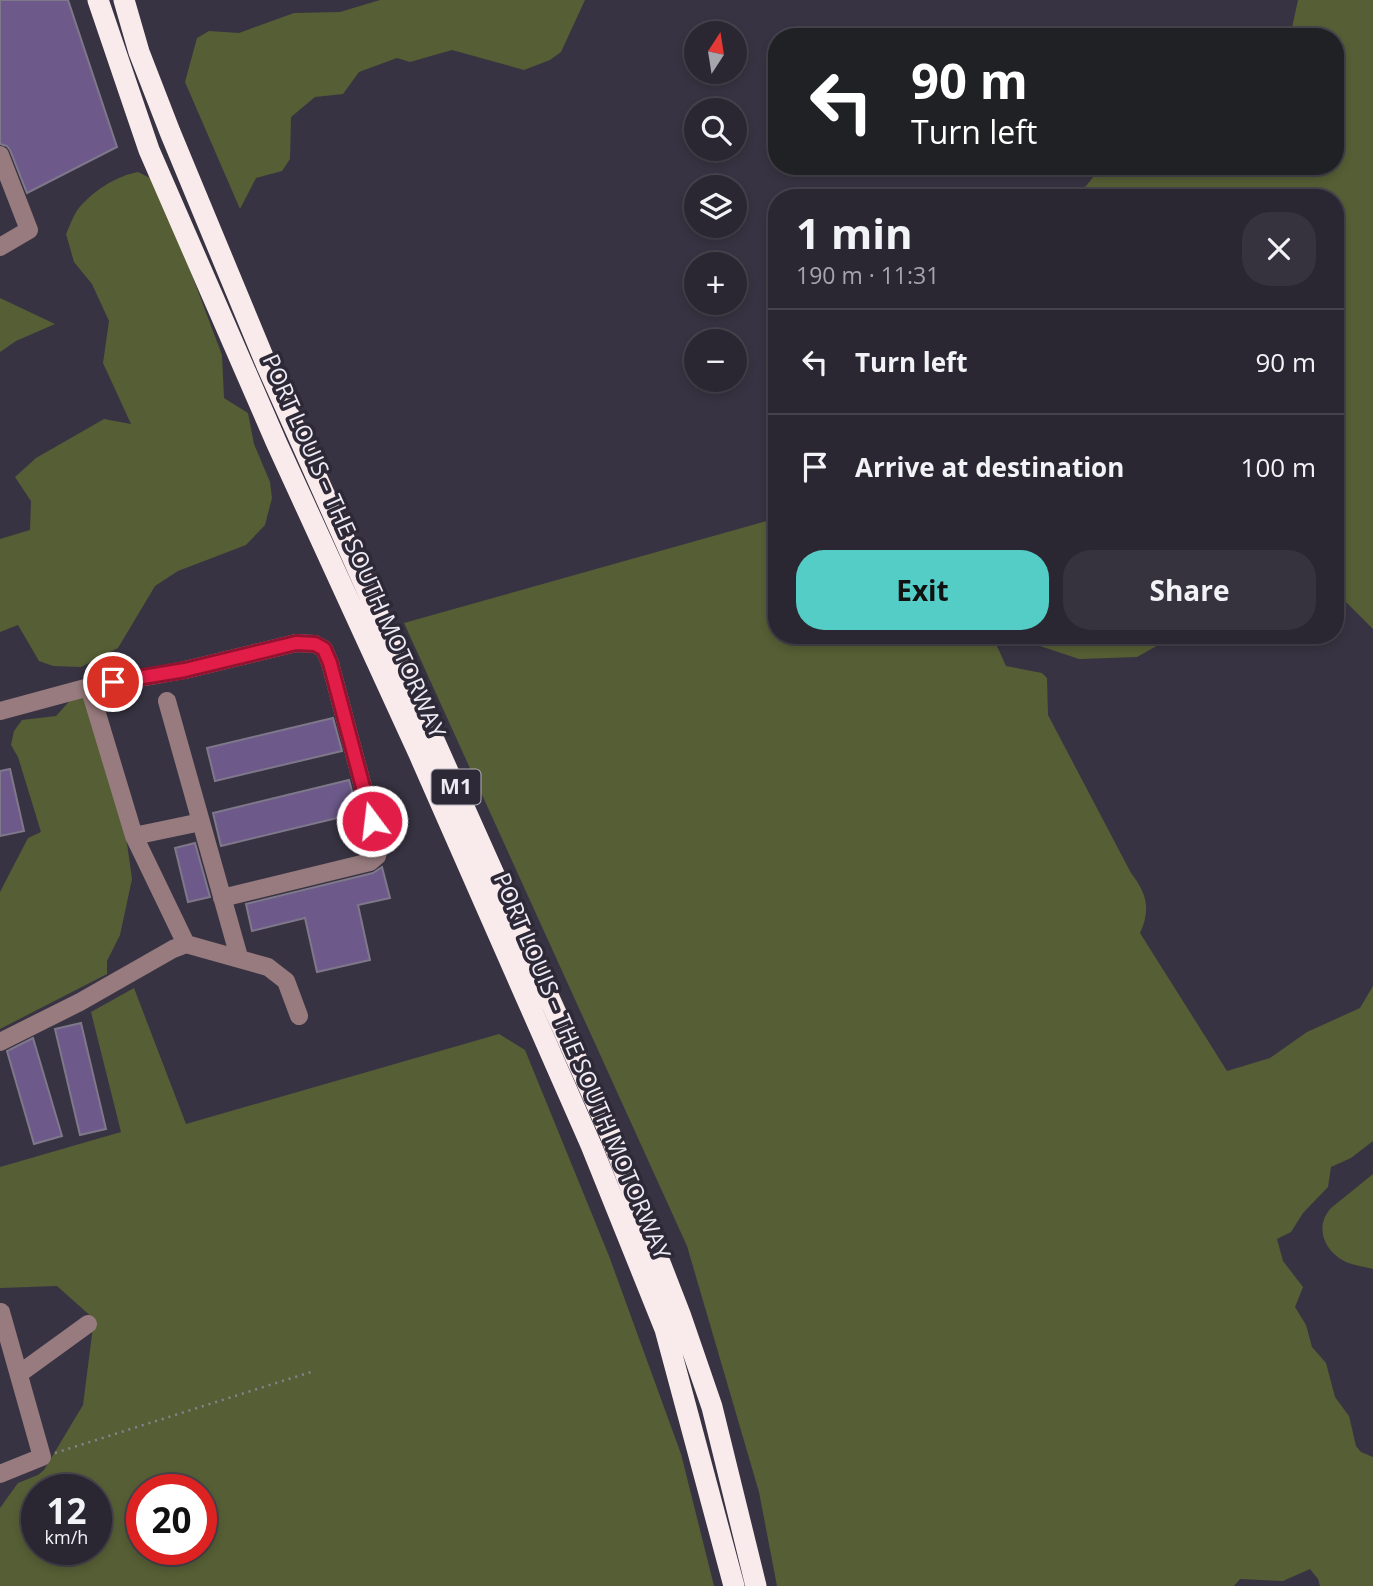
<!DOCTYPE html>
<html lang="en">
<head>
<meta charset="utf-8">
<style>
	body { margin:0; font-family:"Open Sans",sans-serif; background:#36323e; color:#f1f3f6; height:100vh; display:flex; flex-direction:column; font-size:26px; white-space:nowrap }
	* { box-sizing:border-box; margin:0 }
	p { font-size:23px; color:#a5a5ac }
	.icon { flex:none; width:38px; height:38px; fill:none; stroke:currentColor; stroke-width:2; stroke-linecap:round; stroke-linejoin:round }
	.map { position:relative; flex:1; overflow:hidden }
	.sheet { position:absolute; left:768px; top:189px; width:576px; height:455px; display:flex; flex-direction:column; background:#2a2632; border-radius:28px; box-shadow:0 4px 10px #0003,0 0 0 2px #46434d }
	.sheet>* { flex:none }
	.guide { position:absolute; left:768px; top:28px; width:576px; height:147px; border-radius:28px; box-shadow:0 4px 10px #0003,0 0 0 2px #46434d; background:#202124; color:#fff; overflow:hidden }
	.needle { width:46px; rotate:12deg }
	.buttons { position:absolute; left:684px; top:21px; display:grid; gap:14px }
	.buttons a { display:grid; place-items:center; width:63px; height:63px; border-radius:50%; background:#2a2632; box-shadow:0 4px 10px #0003,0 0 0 2px #46434d; font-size:35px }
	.speed { position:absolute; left:21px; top:1474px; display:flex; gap:14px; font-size:35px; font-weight:700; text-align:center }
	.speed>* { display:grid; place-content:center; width:91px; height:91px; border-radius:50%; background:#2a2632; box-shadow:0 4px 10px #0003,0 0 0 2px #46434d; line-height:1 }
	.speed small { font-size:18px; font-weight:400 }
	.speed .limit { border:10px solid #d22; background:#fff; color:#111 }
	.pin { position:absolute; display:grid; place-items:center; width:60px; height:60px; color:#fff; margin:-30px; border:4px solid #fff; border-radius:50%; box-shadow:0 2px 7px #0007 }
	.me { position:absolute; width:77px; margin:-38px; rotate:345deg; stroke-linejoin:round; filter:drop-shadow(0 0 5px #0008) }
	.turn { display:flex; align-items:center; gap:24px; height:147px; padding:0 28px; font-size:32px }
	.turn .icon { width:91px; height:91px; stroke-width:2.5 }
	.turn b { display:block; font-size:49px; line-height:60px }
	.round { display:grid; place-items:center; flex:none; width:74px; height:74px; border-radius:28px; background:#36323e }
	.head { display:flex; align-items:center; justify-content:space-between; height:119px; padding:0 28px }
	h1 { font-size:42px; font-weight:700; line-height:52px }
	.button { display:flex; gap:14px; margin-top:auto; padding:14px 28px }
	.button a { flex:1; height:80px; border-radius:28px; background:#54cdc7; color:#111; font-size:28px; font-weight:700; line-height:80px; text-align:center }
	.button a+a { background:#36323e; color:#f1f3f6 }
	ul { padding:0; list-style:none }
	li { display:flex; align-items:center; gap:21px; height:105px; padding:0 28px; border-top:2px solid #46434d }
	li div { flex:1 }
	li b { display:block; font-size:26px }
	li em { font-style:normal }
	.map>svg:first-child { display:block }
</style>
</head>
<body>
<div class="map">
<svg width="1373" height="1586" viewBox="0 0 1373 1586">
	<rect width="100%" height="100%" fill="#383342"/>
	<path fill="#565e35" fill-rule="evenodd" d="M 380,0 L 585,0 L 561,52 L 550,60 L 524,70 L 452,50 L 410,62 L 397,58 L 359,72 L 343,94 L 315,97 L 291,117 L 290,159 L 282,171 L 256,178 L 240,209 L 185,82 L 197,38 L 209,31 L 239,33 L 294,13 L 340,12 Z
		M 1298,0 L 1373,0 L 1373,629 L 1339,595 L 1335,588 L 1335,198 L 1063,198 L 1086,186 L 1102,166 L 1335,166 L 1335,37 L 1290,37 Z
		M 138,172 L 152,179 L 160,190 L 222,355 L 224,398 L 248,413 L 254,444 L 270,482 L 272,498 L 265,525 L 246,545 L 178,571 L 155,586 L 118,648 L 81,667 L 53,666 L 39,661 L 18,625 L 0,632 L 0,539 L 30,530 L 31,501 L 15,477 L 36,458 L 104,419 L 131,424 L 103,363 L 109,321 L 92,284 L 74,262 L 66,234 C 70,226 73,215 79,208 C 93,191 116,176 138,172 Z
		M 0,298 L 55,324 L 16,341 L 0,352 Z
		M 777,518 L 777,635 L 992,635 L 1006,666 L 1042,673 L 1047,678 L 1048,715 L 1131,873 C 1147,894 1151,909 1140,933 L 1227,1071 L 1270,1058 L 1307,1032 L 1360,1008 L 1373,986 L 1373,1141 L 1351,1158 L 1331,1167 L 1328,1187 L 1303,1213 L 1291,1232 L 1277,1239 L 1283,1261 L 1303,1287 L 1295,1307 L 1306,1325 L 1312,1347 L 1326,1363 L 1335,1397 L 1349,1416 L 1356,1446 L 1361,1452 L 1373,1457 L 1373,1586 L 1320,1586 L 1318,1579 L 1310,1569 L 1283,1581 L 1240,1579 L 1234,1586 L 777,1586 L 759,1492 L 687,1246 L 404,623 Z
		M 1022,635 L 1168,635 L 1162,643 L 1137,657 L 1079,659 L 1037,645 Z
		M 75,695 L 90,695 L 91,724 L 120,793 L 132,879 L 120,935 L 107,961 L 107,974 L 0,1029 L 0,892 L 28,838 L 41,832 L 18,757 L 11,745 L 14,731 L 22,720 L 56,716 Z
		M 134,988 L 186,1124 L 499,1034 L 525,1050 L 609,1256 L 681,1454 L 714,1586 L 0,1586 L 0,1508 L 18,1483 L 38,1475 L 44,1470 L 83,1405 L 94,1319 L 57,1286 L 0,1288 L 0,1167 L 121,1132 L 91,1012 ZM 37,1489 L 96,1489 L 96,1549 L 37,1549 ZM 142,1489 L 201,1489 L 201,1549 L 142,1549 Z
		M 1373,1174 L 1373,1269 C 1362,1266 1348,1265 1339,1258 C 1322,1246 1316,1224 1331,1208 Z"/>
	<path fill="#6d5a8b" stroke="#7e788a" stroke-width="2" d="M 0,0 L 68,0 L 117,147 L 27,193 L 10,150 L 7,146 L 0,144 Z
		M 333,718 L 342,751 L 215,781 L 207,748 Z
		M 10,769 L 24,831 L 0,836 L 0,771 Z
		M 349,780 L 358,813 L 221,846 L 213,813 Z
		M 195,843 L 210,897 L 188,902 L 175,848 Z
		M 382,867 L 390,898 L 358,905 L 370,960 L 317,972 L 305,918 L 252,931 L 246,904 L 373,873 Z
		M 81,1023 L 106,1129 L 80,1135 L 55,1029 Z
		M 33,1038 L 62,1136 L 34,1144 L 7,1051 Z"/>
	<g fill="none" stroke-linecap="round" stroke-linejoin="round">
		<path stroke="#878390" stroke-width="2.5" stroke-dasharray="2 5" stroke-linecap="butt" d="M 55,1453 L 314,1371"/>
		<path stroke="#977b7e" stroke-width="18" d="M 0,155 L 29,230 L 0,247
			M 89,687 L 134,836 L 186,944
			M 167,701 L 239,957
			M 0,711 L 89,687 L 185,670 L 296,643 L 315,644 L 324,649 L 330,663 L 379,847 L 377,856 L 370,862 L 222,898
			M 134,836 L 201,822
			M 0,1042 L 80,1002 L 173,949 L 186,944 L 268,967 L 286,981 L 299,1016
			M 19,1374 L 88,1324
			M 0,1474 L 42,1457 L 1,1312"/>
		<path stroke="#f9ebec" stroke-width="21" d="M 98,0 L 149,150 L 277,444 L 419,754 L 591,1145 L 665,1329 L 734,1586
			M 124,0 L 139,52 L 170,132 L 267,366 L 610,1134 L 680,1314 L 712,1407 L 756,1586"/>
	</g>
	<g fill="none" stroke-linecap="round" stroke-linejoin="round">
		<defs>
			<path id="route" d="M 113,682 L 185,670 L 296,643 L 315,644 L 324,649 L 330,663 L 372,821"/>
		</defs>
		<use href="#route" stroke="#92132f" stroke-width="18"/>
		<use href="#route" stroke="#e11d48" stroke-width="12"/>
	</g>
	<g text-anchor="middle" stroke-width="7" stroke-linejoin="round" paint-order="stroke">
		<rect fill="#2e2937" stroke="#b4b0bb" stroke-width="2" x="431.5" y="769.5" width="49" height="35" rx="5"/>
		<g font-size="21" font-weight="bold" fill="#edeaf4">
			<text x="456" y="794">M1</text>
		</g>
		<g font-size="23" fill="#edeaf4" stroke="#2e2937">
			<text transform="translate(354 546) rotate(66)" y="8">PORT LOUIS – THE SOUTH MOTORWAY</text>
			<text transform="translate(582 1066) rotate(67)" y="8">PORT LOUIS – THE SOUTH MOTORWAY</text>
		</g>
	</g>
</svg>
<div class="buttons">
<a><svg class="needle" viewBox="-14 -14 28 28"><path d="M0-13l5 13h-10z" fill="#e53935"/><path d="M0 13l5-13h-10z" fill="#a5a5ac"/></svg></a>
<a><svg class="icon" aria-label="search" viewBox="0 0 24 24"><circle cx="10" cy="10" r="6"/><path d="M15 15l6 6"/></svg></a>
<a><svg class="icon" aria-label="layers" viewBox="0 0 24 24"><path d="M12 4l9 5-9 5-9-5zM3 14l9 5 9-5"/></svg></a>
<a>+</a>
<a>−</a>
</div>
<div class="speed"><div>12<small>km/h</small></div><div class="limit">20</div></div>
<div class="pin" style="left:113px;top:682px;background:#d93025"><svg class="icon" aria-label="arrive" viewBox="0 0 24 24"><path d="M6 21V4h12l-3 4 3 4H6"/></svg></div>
<svg class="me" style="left:372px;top:821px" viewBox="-20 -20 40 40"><circle r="17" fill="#e11d48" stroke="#fff" stroke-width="3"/><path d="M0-11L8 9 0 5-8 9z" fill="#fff"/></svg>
<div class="guide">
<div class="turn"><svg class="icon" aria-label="left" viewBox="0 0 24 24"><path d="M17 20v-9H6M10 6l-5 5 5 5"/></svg><div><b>90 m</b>Turn left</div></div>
</div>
<section class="sheet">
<div class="head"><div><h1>1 min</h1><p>190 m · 11:31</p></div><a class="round"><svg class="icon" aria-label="close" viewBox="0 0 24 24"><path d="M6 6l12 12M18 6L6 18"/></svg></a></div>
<ul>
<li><svg class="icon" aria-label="left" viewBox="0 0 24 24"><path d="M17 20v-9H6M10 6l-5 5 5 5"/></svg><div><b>Turn left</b></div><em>90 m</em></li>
<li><svg class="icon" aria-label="arrive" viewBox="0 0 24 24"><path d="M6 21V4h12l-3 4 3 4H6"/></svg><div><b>Arrive at destination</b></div><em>100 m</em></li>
</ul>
<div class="button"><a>Exit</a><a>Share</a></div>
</section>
</div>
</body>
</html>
